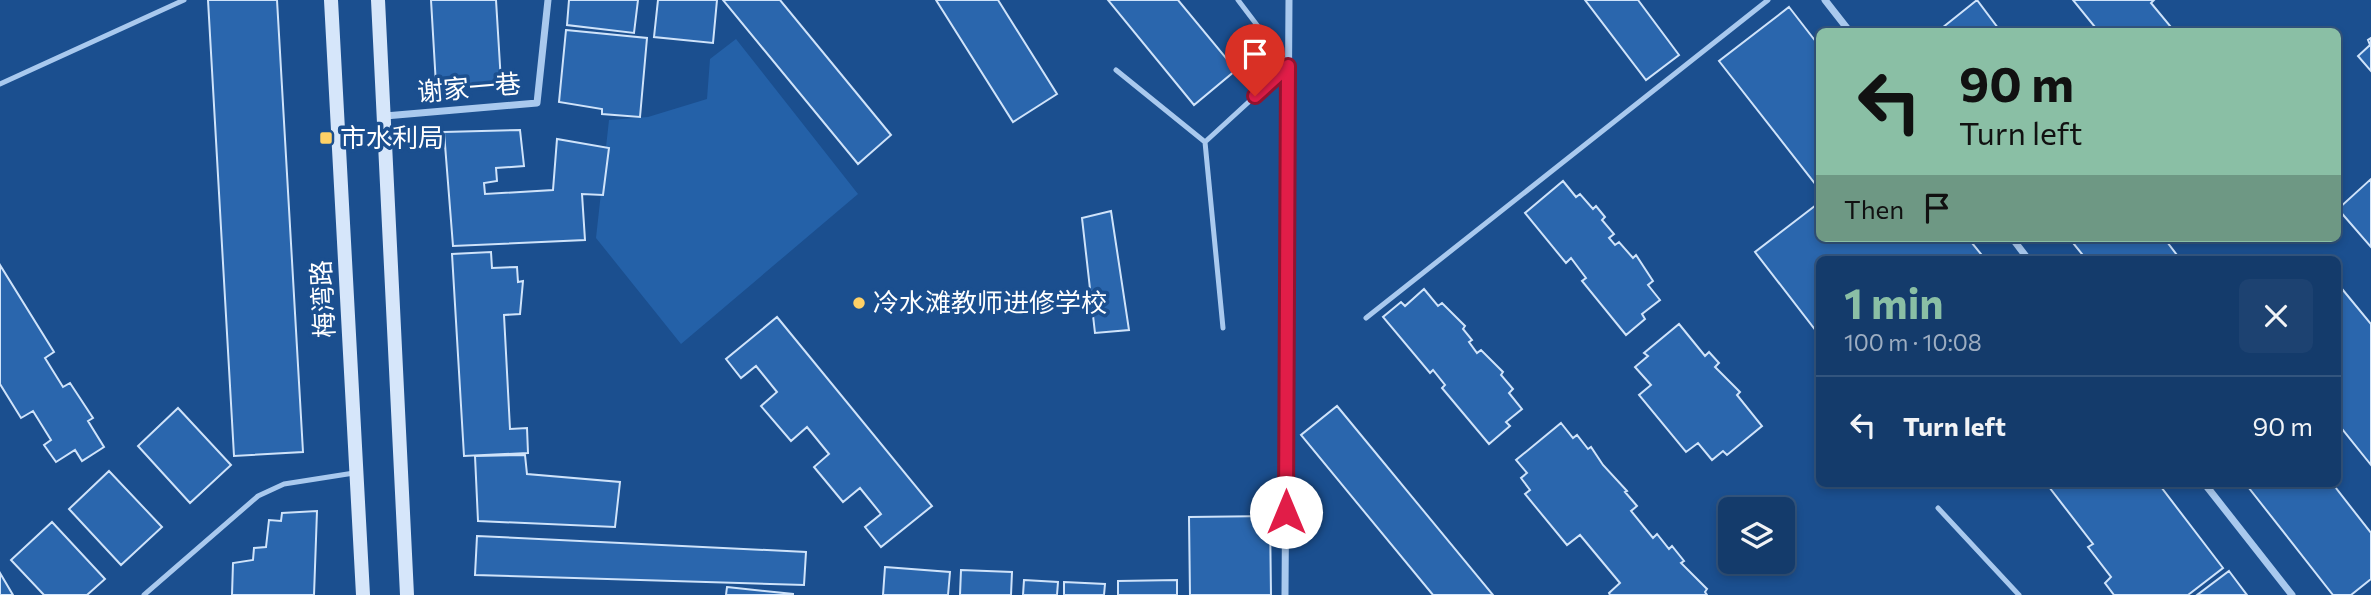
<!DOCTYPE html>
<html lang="en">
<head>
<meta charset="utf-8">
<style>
	body { margin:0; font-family:Commissioner,"Noto Sans SC",sans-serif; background:#1d4271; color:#f1f3f6; height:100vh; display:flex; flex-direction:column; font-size:26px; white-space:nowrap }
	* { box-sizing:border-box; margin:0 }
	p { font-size:23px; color:#9dadc1 }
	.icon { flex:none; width:38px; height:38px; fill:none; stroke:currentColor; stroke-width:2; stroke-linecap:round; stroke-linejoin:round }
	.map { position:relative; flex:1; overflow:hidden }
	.details { position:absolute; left:1816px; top:256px; width:525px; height:231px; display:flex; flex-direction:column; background:#143b6b; border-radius:10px; box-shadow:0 4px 10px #0003,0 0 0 2px #33557e }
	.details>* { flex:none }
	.top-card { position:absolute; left:1816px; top:28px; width:525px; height:214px; border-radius:10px; box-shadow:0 4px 10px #0003,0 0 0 2px #33557e; background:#8abfa5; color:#111; overflow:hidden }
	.controls { position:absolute; left:1718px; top:497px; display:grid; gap:14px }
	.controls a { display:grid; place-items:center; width:77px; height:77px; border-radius:10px; background:#143b6b; box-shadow:0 4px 10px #0003,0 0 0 2px #33557e; font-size:35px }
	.pin { position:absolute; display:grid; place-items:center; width:60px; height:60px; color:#fff; margin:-72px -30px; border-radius:50% 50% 50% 0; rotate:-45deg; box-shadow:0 0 7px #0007 }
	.pin .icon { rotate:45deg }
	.me { position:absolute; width:77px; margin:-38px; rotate:0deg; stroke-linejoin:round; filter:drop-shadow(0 0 5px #0008) }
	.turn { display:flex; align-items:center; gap:24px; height:147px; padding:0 28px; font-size:32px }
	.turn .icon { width:91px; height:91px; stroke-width:2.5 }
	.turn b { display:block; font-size:49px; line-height:60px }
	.then { display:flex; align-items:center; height:66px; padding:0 28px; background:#0003; gap:14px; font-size:26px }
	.round { display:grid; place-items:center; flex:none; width:74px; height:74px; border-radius:10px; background:#1d4271 }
	.headline { display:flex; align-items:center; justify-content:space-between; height:119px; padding:0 28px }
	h1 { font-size:42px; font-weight:700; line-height:52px; color:#8abfa5 }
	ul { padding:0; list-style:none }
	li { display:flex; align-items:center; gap:21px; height:98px; padding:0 28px; border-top:2px solid #33557e }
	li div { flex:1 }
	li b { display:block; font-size:26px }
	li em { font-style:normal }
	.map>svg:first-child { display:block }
</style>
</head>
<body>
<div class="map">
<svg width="2371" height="595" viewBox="0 0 2371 595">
	<rect width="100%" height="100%" fill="#1b4f8f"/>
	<path fill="#2461a8" d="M 736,39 L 858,194 L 681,344 L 596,238 L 609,120 L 648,117 L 707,99 L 710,59 Z"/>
	<path fill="#2a66ad" stroke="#cfe3fa" stroke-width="2" d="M 208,0 L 277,0 L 303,452 L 234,456 Z
		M 431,0 L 496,0 L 501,82 L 436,85 Z
		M 569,0 L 638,0 L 634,33 L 567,25 Z
		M 658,0 L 717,0 L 713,43 L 654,37 Z
		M 723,0 L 780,0 L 891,135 L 858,164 Z
		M 936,0 L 998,0 L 1057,94 L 1013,122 Z
		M 1108,0 L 1178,0 L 1236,70 L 1194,105 Z
		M 1585,0 L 1638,0 L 1679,55 L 1646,80 Z
		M 1977,0 L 2001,32 L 1937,32 Z
		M 2073,0 L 2154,0 L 2151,3 L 2171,27 L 2165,32 L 2099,32 Z
		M 1789,7 L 1820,47 L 1820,190 L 1719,61 Z
		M 566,30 L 647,38 L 640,117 L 602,114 L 602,109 L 559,102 Z
		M 2371,38 L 2371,71 L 2358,56 L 2370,45 L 2368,40 Z
		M 520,130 L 524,166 L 496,168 L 497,181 L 484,183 L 485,194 L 553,190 L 557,139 L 609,148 L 603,195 L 582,194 L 585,240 L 453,246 L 444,132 Z
		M 2371,179 L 2371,247 L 2338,209 Z
		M 1563,181 L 1576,197 L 1580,194 L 1593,209 L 1596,206 L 1605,217 L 1602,220 L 1614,234 L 1609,238 L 1615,245 L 1619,242 L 1633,258 L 1636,255 L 1653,281 L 1648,285 L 1660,300 L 1642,314 L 1645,319 L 1626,335 L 1582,281 L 1586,278 L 1571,258 L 1566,263 L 1525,213 Z
		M 1820,202 L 1820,238 L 1968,238 L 1985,259 L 1820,259 L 1820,336 L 1755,252 Z
		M 1111,211 L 1129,330 L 1095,333 L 1082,218 Z
		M 2069,238 L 2164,238 L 2180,259 L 2086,259 Z
		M 491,252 L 492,268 L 517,267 L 518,282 L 523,281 L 520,314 L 504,315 L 510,429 L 527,428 L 528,453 L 464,456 L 452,254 Z
		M 0,265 L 54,352 L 45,358 L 63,387 L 70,383 L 93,418 L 88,421 L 104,447 L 82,461 L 75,450 L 56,462 L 44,445 L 51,440 L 33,411 L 21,418 L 0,384 Z
		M 2338,284 L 2371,324 L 2371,465 L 2338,424 Z
		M 1424,289 L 1438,306 L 1442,303 L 1465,326 L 1463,329 L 1472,340 L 1469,342 L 1477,353 L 1481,350 L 1503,372 L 1501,375 L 1513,389 L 1509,393 L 1522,409 L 1506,422 L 1510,426 L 1489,444 L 1442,388 L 1445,385 L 1433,370 L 1430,373 L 1383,317 L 1401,302 L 1405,306 Z
		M 777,317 L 932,506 L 881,547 L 865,527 L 881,514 L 860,488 L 843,502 L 814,467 L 829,454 L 807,427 L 791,441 L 761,406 L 777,392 L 756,366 L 741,378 L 726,359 Z
		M 1679,324 L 1705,356 L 1709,352 L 1719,363 L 1715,367 L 1740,392 L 1737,395 L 1762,426 L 1727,455 L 1723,451 L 1712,460 L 1698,443 L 1686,452 L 1639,395 L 1651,385 L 1635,367 L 1648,356 L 1644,353 Z
		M 1337,406 L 1493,595 L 1433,595 L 1301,435 Z
		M 178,408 L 231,465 L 190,503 L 138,446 Z
		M 1561,423 L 1573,438 L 1577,435 L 1588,449 L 1591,447 L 1603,465 L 1627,491 L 1625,492 L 1637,506 L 1631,511 L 1653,538 L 1657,534 L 1669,549 L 1672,546 L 1684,561 L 1681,563 L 1707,589 L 1705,592 L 1707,595 L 1610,595 L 1609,593 L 1620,583 L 1580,535 L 1567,545 L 1525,494 L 1530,490 L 1521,478 L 1527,473 L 1516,460 Z
		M 525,455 L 527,474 L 620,482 L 615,527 L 478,521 L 475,456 Z
		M 109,471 L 162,527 L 121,565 L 69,509 Z
		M 2046,483 L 2158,483 L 2223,568 L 2188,595 L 2114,595 L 2105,583 L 2111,577 L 2088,547 L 2093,544 Z
		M 2245,483 L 2332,483 L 2371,533 L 2371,579 L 2351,595 L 2333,595 Z
		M 317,511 L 314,595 L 232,595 L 233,563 L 253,560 L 254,548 L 266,547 L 269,520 L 281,521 L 282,513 Z
		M 1270,516 L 1271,595 L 1190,595 L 1189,517 Z
		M 52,522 L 105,579 L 87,595 L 44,595 L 11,560 Z
		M 477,536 L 806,552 L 804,585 L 475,575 Z
		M 885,567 L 950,572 L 948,595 L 883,595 Z
		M 961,570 L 1012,572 L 1011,595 L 960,595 Z
		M 2229,571 L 2247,595 L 2197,595 Z
		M 0,573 L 13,595 L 0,595 Z
		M 1024,580 L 1058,582 L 1057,595 L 1023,595 Z
		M 1177,580 L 1177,595 L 1118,595 L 1118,581 Z
		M 1064,582 L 1105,584 L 1104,595 L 1064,595 Z
		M 727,587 L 793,594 L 793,595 L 726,595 Z"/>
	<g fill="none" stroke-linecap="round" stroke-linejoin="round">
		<path stroke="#a9c9ee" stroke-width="5" d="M 1116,70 L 1205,142
			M 0,84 L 184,0
			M 1366,318 L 1768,0
			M 1223,328 L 1205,142 L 1288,66 L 1238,0
			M 1938,508 L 2019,595
			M 144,595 L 258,496 L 284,484 L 354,473"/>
		<path stroke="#a9c9ee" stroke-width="7" d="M 1825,0 L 1850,32
			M 385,116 L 537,103 L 548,0
			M 2012,238 L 2028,259
			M 2204,483 L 2292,595
			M 1285,595 L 1289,0"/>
		<path stroke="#d6e6fa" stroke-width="14" d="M 331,0 L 363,595
			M 378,0 L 407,595"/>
	</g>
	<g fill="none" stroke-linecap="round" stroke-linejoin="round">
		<defs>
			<path id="route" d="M 1255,96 L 1288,66 L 1286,512"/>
		</defs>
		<use href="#route" stroke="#92132f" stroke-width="18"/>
		<use href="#route" stroke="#e11d48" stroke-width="12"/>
	</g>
	<g fill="#ffd166" stroke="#1b4f8f" stroke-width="2.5">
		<rect x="319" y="131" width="14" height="14" rx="3.5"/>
		<circle cx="859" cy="303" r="7"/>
	</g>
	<g text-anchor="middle" stroke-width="7" stroke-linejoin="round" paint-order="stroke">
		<g font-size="26" fill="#fff" stroke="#1b4f8f">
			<text transform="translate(469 88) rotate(-5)" y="9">谢家一巷</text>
			<text transform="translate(323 299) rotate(-93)" y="9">梅湾路</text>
		</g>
		<g font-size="26" fill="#fff" stroke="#1b4f8f" text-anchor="start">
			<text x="340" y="147">市水利局</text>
			<text x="873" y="312">冷水滩教师进修学校</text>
		</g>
	</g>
</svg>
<div class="controls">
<a><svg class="icon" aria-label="layers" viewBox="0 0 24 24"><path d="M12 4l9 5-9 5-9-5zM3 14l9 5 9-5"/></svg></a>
</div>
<div class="pin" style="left:1255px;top:96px;background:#d93025"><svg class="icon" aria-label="arrive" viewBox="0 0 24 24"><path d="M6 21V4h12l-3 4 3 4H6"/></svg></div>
<svg class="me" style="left:1286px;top:512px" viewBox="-20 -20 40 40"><circle r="19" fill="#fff"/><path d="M0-13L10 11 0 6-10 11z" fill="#e11d48"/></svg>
<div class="top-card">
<div class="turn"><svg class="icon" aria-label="left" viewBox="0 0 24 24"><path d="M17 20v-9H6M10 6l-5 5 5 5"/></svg><div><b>90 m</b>Turn left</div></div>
<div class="then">Then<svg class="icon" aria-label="arrive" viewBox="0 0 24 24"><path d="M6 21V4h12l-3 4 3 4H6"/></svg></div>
</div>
<section class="details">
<div class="headline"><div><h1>1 min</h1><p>100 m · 10:08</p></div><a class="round"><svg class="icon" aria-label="close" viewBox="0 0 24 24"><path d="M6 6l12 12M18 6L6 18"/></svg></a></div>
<ul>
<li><svg class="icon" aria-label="left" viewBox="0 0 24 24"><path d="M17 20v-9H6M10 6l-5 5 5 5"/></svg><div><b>Turn left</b></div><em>90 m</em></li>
</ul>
</section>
</div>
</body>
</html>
